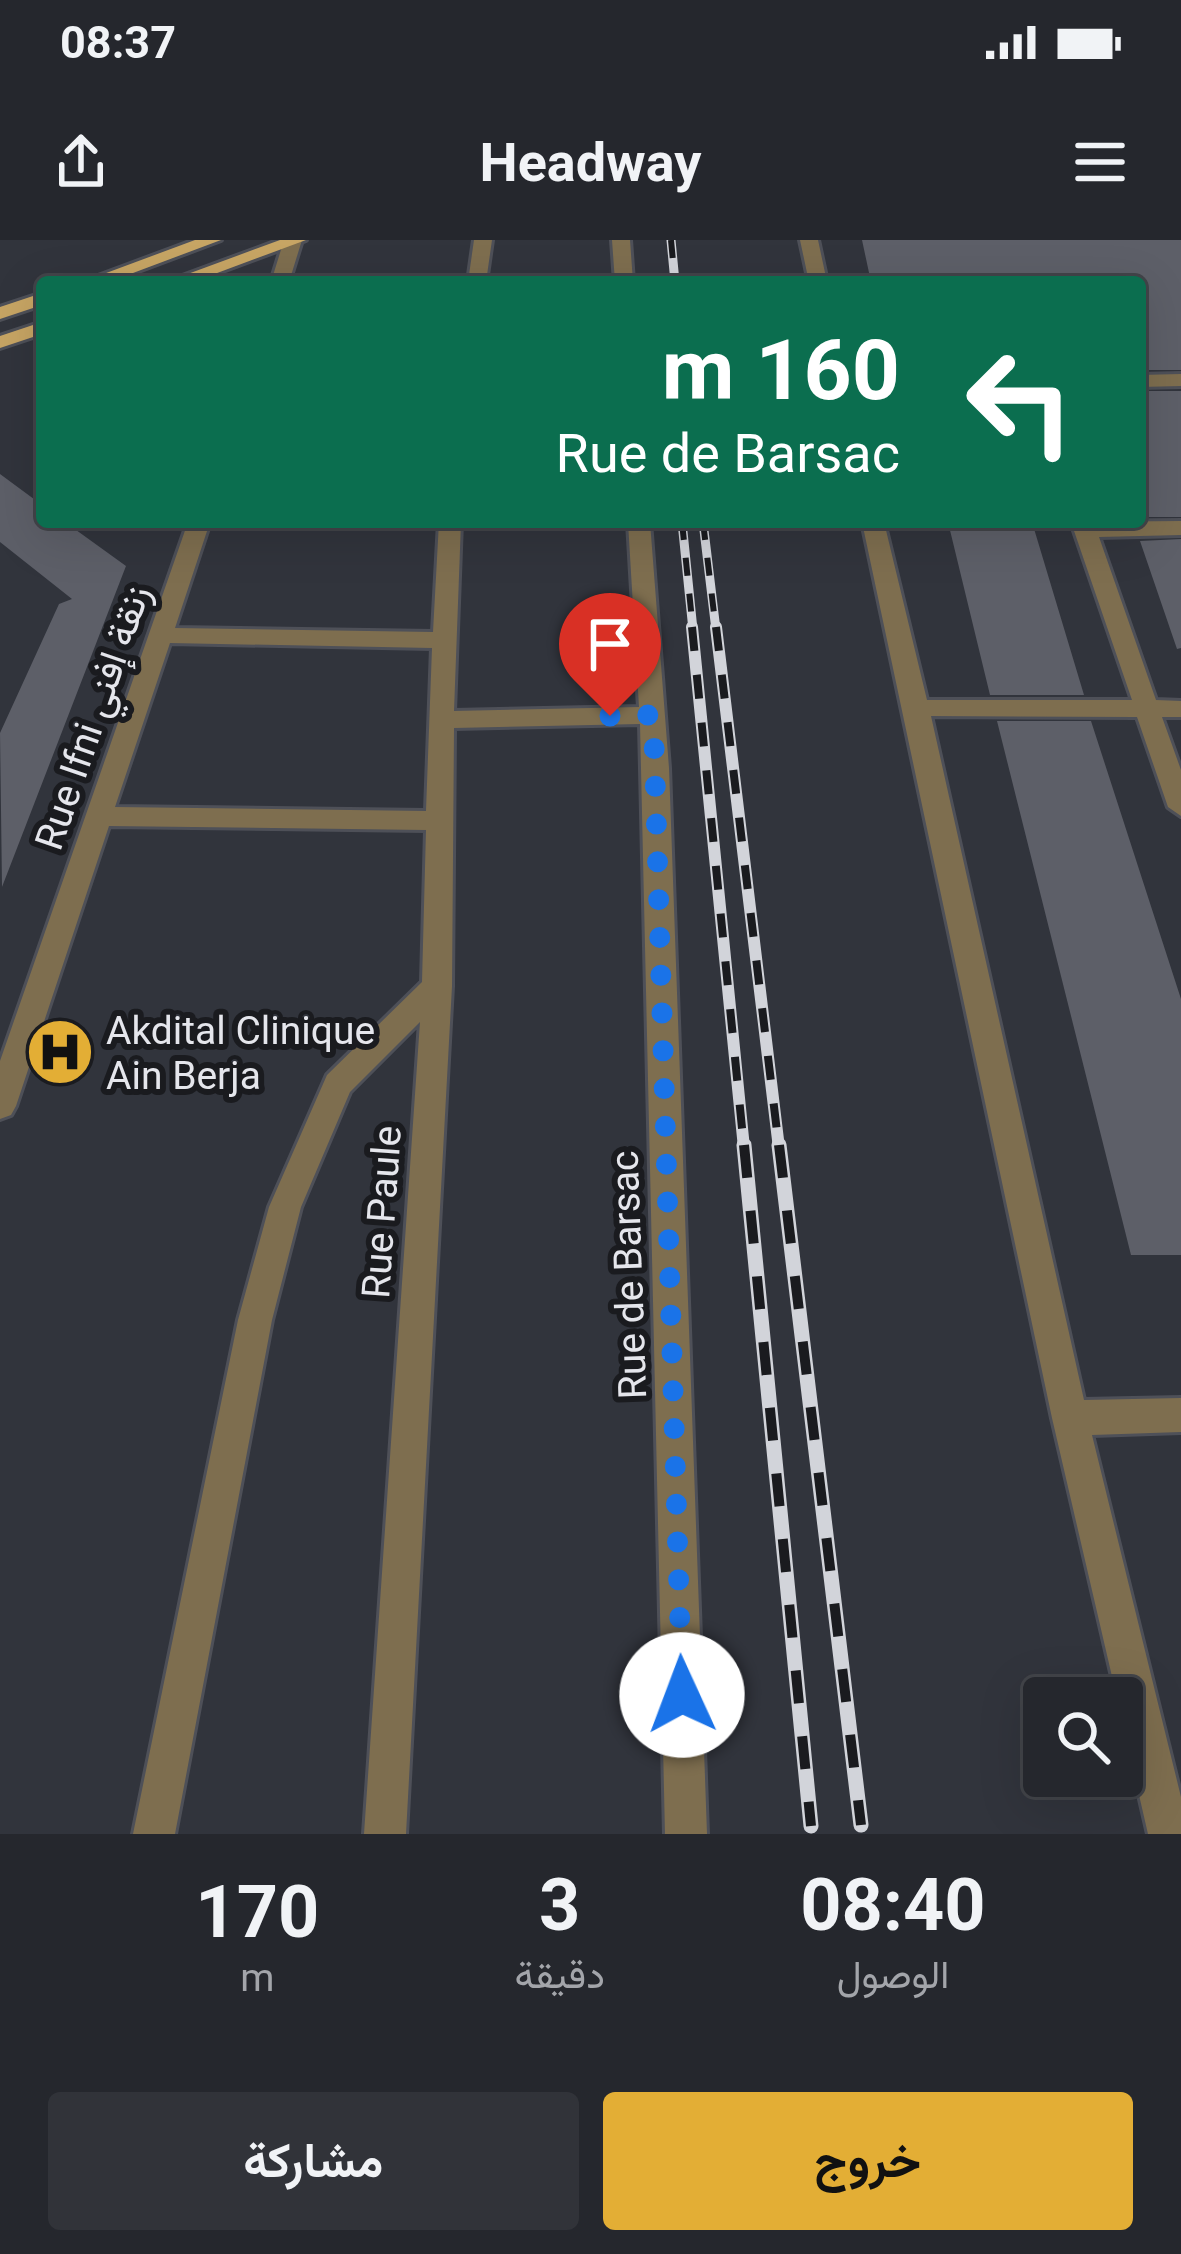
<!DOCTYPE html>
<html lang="ar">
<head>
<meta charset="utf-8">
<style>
	body { margin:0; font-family:Roboto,Vazirmatn,sans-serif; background:#313339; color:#f1f3f6; direction:rtl; height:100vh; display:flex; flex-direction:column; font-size:45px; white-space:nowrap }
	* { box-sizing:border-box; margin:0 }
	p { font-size:39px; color:#a3a5aa }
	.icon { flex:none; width:66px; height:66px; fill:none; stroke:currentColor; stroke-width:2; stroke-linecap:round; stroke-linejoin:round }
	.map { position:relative; height:1594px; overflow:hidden; direction:ltr }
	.side { display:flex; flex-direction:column; background:#25272d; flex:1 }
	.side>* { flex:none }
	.banner { position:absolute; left:36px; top:36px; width:1110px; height:252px; border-radius:12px; box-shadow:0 12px 48px #0002,0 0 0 3px #424449; direction:rtl; background:#0b6e4f; color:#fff; overflow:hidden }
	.buttons { position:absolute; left:1023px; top:1437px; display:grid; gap:24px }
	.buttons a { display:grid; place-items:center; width:120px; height:120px; border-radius:12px; background:#25272d; box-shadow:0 12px 48px #0002,0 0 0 3px #424449; font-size:60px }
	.pin { position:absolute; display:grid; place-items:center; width:102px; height:102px; color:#fff; margin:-123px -51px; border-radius:50% 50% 50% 0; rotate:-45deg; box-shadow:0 0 12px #0007 }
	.pin .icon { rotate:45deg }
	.me { position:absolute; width:132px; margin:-66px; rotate:358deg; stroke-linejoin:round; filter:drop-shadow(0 0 9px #0008) }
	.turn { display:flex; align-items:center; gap:42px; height:252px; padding:0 48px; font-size:54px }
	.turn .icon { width:156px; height:156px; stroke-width:2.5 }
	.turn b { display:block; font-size:84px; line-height:102px }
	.eta { display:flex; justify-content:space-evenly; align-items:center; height:204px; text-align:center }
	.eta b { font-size:72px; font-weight:700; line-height:84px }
	.cta { display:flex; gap:24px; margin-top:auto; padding:24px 48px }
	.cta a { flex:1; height:138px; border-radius:12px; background:#e3ae35; color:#111; font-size:48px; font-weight:700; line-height:138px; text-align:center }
	.cta a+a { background:#313339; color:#f1f3f6 }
	.status { display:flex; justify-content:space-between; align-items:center; height:84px; padding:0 60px; background:#25272d; direction:ltr }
	.status svg { height:33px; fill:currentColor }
	header { display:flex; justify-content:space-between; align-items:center; height:156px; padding:0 48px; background:#25272d; font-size:54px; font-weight:700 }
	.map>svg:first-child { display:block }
</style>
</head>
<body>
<div class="status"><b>08:37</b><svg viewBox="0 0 49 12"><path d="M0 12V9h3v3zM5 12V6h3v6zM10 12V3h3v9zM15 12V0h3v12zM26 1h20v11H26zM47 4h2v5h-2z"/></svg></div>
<header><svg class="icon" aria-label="menu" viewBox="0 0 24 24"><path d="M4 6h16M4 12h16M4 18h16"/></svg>Headway<svg class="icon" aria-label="share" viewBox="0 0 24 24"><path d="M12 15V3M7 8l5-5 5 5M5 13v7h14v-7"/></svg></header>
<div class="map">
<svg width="1181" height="1594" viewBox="0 0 1181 1594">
	<rect width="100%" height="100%" fill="#31343c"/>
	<path fill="#5d5f68" d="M 862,0 L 1181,0 L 1181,130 L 1140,130 L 1140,42 L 871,42 Z
		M 1140,151 L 1181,151 L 1181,277 L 1140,277 Z
		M 0,234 L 42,265 L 42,282 L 65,282 L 126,326 L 2,647 L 0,493 L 59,364 L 72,359 L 0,302 Z
		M 948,282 L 1032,282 L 1084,455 L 990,455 Z
		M 1181,299 L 1181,408 L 1177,409 L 1140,301 Z
		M 997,481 L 1091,481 L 1181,759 L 1181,1015 L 1131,1015 Z"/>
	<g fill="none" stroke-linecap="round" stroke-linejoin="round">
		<defs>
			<path id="minor" d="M 284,0 L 302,0 L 289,42 L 271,42 Z
				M 474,0 L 492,0 L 486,42 L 468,42 Z
				M 612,0 L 630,0 L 633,42 L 615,42 Z
				M 800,0 L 818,0 L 827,42 L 809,42 Z
				M 1181,134 L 1181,146 L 1140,147 L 1140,135 Z
				M 1181,281 L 1181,295 L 1099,297 L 1156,460 L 1181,461 L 1181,477 L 1162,477 L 1181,530 L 1181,576 L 1168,567 L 1137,477 L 931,476 L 1084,1160 L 1181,1158 L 1181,1192 L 1092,1195 L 1181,1557 L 1181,1594 L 1148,1594 L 1122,1481 L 1122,1458 L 1117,1458 L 1052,1178 L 862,282 L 884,282 L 927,460 L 1132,460 L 1071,282 Z
				M 188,282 L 210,282 L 175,388 L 433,392 L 439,282 L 461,282 L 454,471 L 639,467 L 628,282 L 650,282 L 669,528 L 707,1594 L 665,1594 L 640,484 L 454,488 L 452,746 L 406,1594 L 364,1594 L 420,782 L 350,852 L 301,967 L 272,1080 L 175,1594 L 133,1594 L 238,1080 L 269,967 L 327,835 L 422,742 L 426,590 L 109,586 L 16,866 L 11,875 L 0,879 L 0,821 ZM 170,403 L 432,408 L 426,571 L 115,567 Z"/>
			<path id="major" d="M 195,0 L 221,0 L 109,42 L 82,42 Z
				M 280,0 L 306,0 L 193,42 L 166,42 Z
				M 42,53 L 42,65 L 0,79 L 0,67 Z
				M 42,82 L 42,94 L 0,108 L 0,96 Z"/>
		</defs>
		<use href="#minor" stroke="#4e5058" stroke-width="6"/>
		<use href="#major" stroke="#4e5058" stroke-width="6"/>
		<use href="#minor" fill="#7e6e4f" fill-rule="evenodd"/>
		<use href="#major" fill="#c7a564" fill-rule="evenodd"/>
		<defs>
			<path id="rail-far2" d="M 671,0 L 675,42
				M 682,282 L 693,390
				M 703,282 L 716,390"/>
			<path id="rail-far1" d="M 692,387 L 744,908
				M 716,387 L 779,908"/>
			<path id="rail" d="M 744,905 L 811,1586
				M 779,905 L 861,1585"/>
		</defs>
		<use href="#rail-far2" stroke="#d2d4da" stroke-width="9"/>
		<use href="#rail-far1" stroke="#d2d4da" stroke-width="12"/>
		<use href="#rail" stroke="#d2d4da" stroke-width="15"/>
		<use href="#rail-far2" stroke="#1a1b1f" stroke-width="6" stroke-dasharray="18" stroke-linecap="butt"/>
		<use href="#rail-far1" stroke="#1a1b1f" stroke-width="8" stroke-dasharray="24" stroke-linecap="butt"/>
		<use href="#rail" stroke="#1a1b1f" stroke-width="10" stroke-dasharray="33" stroke-linecap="butt"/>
	</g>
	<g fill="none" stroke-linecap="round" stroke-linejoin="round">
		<path stroke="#1a73e8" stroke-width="21" stroke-dasharray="0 37.8" d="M 610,476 L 652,475 L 654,501 L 682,1455"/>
	</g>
	<defs>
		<symbol id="hospital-disc" viewBox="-11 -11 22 22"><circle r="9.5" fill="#e3ae35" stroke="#1a1b1f"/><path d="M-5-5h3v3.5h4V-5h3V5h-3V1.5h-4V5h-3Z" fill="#111"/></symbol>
	</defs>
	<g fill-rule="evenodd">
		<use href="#hospital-disc" x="22" y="774" width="76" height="76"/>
	</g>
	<g text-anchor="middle" stroke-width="12" stroke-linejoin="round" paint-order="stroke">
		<g font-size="39" fill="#e5e6ec" stroke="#1a1b1f">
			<text transform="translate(92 477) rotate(-71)" y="14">Rue Ifni زنقة إفني</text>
			<text transform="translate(381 972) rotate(-86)" y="14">Rue Paule</text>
			<text transform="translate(628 1035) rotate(-92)" y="14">Rue de Barsac</text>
		</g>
		<g font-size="39" fill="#e5e6ec" stroke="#1a1b1f" text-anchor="start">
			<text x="106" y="804">Akdital Clinique<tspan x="106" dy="45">Ain Berja</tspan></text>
		</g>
	</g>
</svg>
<div class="buttons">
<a><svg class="icon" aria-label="search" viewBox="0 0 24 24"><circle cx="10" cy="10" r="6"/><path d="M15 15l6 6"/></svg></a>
</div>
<div class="pin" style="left:610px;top:476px;background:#d93025"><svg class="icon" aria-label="arrive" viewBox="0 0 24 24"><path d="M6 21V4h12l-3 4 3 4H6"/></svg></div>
<svg class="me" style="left:682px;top:1455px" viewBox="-20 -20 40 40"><circle r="19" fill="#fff"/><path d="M0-13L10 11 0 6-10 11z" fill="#1a73e8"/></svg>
<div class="banner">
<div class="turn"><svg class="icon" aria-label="left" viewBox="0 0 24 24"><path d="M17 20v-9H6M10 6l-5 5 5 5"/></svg><div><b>160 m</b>Rue de Barsac</div></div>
</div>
</div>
<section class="side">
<div class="eta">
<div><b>08:40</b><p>الوصول</p></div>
<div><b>3</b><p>دقيقة</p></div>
<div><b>170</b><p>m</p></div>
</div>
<div class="cta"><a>خروج</a><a>مشاركة</a></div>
</section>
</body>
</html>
